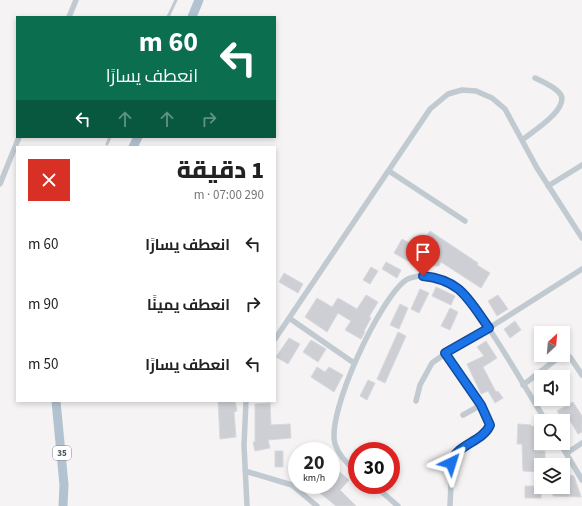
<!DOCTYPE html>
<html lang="ar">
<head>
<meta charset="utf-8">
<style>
	body { margin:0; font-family:"Source Sans 3",Cairo,sans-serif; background:#f2f2f2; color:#222; direction:rtl; height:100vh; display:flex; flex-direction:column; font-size:15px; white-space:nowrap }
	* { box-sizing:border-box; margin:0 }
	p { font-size:13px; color:#767676 }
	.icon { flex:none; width:22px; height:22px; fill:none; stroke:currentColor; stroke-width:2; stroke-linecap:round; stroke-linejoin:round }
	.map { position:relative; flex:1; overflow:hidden; direction:ltr }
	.sheet { position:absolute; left:16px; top:146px; width:260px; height:256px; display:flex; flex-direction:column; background:#fff; border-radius:0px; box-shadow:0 2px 6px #0003; direction:rtl }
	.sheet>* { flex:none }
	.banner { position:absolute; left:16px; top:16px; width:260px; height:122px; border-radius:0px; box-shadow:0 2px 6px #0003; direction:rtl; background:#0b6e4f; color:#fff; overflow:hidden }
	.needle { width:26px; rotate:26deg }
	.controls { position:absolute; left:534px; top:326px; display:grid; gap:8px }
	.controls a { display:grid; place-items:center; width:36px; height:36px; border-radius:0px; background:#fff; box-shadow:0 2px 6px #0003; font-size:20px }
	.speed { position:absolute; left:288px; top:442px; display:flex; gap:8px; font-size:20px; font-weight:700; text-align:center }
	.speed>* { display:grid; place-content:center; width:52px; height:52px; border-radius:50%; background:#fff; box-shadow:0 2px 6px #0003; line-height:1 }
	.speed small { font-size:10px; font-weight:400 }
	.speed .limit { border:6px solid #d22; background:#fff; color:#111 }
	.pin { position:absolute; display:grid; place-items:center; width:34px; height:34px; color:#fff; margin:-41px -17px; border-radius:50% 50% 50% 0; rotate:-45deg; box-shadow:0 0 4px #0007 }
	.pin .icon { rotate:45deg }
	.me { position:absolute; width:44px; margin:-22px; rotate:41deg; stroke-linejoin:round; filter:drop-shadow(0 0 3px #0008) }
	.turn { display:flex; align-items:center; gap:14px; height:84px; padding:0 12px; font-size:18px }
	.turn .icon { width:52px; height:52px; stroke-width:2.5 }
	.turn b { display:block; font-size:28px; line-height:34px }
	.lanes { display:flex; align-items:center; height:38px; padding:0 12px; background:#0003; justify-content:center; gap:20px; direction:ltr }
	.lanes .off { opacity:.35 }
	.round { display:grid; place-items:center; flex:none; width:42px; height:42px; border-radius:0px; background:#f2f2f2 }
	.overview { display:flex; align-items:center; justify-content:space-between; height:68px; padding:0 12px }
	h1 { font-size:24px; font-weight:800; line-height:30px }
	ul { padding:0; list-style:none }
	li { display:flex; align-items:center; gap:12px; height:60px; padding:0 12px }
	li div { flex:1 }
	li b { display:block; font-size:15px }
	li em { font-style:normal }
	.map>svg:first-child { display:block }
</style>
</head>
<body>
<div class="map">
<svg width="582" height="506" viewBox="0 0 582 506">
	<rect width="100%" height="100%" fill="#f5f3f3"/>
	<path fill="#cdcfd4" stroke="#d7d9dd" d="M 430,231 L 478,263 L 477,265 L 490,273 L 481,288 L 441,262 L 439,266 L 423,266 L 419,264 L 429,248 L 422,243 Z
		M 402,239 L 417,247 L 408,261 L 394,253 Z
		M 386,262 L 401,270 L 397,278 L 382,269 Z
		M 371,267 L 378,271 L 370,284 L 363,280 Z
		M 284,273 L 303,284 L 298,293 L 279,282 Z
		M 436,287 L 455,296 L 451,305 L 432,296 Z
		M 420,289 L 429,293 L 419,313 L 411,309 Z
		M 366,295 L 378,302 L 369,317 L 371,318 L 364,331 L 365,332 L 361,339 L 345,330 L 351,321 L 338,313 L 327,332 L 305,317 L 317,298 L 332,307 L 338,298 L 357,309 Z
		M 498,295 L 508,309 L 497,316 L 488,301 Z
		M 400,304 L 408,308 L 399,329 L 390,325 Z
		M 450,308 L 458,312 L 450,330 L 441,326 Z
		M 515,321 L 521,330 L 510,338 L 504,329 Z
		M 398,332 L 406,336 L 385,383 L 377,379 Z
		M 289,338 L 300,344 L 288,364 L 276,357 Z
		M 311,340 L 326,349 L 318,362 L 303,352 Z
		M 486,341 L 497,358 L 483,367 L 496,392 L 498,391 L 503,398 L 495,403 L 488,391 L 481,394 L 467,364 L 484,356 L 477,347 Z
		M 317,367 L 325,372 L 329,367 L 343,375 L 334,392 L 311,377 Z
		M 368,380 L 375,383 L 367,400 L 360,396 Z
		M 218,401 L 235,401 L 237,411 L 234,412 L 236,437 L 220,439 Z
		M 573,402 L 582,416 L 582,432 L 578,434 L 568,417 L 563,420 L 557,411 Z
		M 270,403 L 271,425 L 290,424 L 291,438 L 268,440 L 270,448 L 255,451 L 253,442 L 255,442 L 255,404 Z
		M 518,424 L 531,425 L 532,427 L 537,424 L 536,451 L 545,451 L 545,465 L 541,465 L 541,472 L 523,471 L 522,444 L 517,444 Z
		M 275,451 L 283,451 L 283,467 L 275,467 Z
		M 334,467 L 349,480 L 340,490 L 356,506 L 336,506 L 320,493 L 328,485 L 331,485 L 334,480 L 331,478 L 331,471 Z
		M 566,474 L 574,476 L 581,497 L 553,496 L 553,487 L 566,487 Z
		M 525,486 L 541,486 L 541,498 L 525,498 Z"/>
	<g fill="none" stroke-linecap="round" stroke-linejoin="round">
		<path stroke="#c1cad1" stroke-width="3" d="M 168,17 L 176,0
			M 107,144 L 110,137"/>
		<path stroke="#c1cad1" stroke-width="5.5" d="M 69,17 L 76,0
			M 522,140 C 532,132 568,110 561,95 C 556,87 543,82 535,78
			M 389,171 L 465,221
			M 0,184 L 19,137
			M 548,186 L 582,165
			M 289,318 L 354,363
			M 275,339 L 430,109 L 448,94 L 462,90 L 476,91 L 492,98 L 505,109 L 537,168 L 582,238
			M 445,353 L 481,405 L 463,415
			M 523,385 L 562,355 L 570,357 L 582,375
			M 246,401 L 244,445 L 247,506
			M 416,401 L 420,385 L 432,363 L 466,339 L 489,328 L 582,269
			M 560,443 L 582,480
			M 567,453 L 582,443
			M 245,471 L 292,485 L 317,506
			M 357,472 C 347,464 339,456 335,444 C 326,413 380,298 406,280 C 417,273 439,276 450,282 C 460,287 468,299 475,308 C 501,344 522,383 546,421
			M 374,485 L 398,506
			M 450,506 L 452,458 L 483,436 L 490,425 L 481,405"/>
		<path stroke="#b3c2d0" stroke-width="9" d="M 192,17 L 199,0
			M 133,147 L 138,137
			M 56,401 L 64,485 L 63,506"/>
	</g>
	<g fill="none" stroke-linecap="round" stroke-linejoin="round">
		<defs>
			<path id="route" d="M 423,276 C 461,280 468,299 489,328 L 445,353 L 481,405 L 490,425 C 483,442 455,445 451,463"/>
		</defs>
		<use href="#route" stroke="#114b97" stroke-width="10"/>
		<use href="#route" stroke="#1a73e8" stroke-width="7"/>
	</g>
	<g text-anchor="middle" stroke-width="4" stroke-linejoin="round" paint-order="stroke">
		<rect fill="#fff" stroke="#808990" stroke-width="1" x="53" y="446" width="18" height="14" rx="3"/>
		<g font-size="9" font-weight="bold" fill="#4a5660">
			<text x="62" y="456">35</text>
		</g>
	</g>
</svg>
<div class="controls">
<a><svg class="needle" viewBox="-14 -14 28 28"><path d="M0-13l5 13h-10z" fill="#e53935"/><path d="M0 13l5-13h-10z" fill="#767676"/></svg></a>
<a><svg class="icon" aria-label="sound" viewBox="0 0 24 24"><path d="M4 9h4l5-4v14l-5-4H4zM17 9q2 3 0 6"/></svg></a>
<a><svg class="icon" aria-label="search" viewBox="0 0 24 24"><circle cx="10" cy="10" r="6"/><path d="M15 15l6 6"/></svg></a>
<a><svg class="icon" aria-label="layers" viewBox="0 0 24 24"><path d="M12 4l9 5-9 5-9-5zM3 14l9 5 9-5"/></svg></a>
</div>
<div class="speed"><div>20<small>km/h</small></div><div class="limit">30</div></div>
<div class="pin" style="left:423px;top:276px;background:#d93025"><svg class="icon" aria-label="arrive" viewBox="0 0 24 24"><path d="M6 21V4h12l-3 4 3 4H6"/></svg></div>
<svg class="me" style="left:451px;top:463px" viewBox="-20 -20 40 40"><path d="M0-17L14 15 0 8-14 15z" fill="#1a73e8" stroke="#fff" stroke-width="4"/></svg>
<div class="banner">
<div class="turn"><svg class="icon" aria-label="left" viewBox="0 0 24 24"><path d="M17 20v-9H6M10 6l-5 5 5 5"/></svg><div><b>60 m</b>انعطف يسارًا</div></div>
<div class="lanes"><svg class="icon" aria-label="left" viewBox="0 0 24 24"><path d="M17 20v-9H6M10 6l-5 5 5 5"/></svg><svg class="icon off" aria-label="ahead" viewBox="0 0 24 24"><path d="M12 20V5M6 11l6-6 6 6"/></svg><svg class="icon off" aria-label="ahead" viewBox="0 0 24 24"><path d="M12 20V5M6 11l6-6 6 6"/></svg><svg class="icon off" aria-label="right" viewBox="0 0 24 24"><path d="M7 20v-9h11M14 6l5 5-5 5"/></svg></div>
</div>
<section class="sheet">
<div class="overview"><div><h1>1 دقيقة</h1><p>290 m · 07:00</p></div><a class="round" style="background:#d93025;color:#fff"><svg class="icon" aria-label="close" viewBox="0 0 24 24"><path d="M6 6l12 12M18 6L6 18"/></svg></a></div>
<ul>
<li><svg class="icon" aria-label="left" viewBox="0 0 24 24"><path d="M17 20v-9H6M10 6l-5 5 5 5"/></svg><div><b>انعطف يسارًا</b></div><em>60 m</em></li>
<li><svg class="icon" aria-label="right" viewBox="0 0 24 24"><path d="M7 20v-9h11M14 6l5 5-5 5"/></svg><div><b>انعطف يمينًا</b></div><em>90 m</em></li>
<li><svg class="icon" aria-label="left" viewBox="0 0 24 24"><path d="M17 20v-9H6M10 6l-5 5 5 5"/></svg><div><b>انعطف يسارًا</b></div><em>50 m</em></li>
</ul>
</section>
</div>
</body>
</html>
